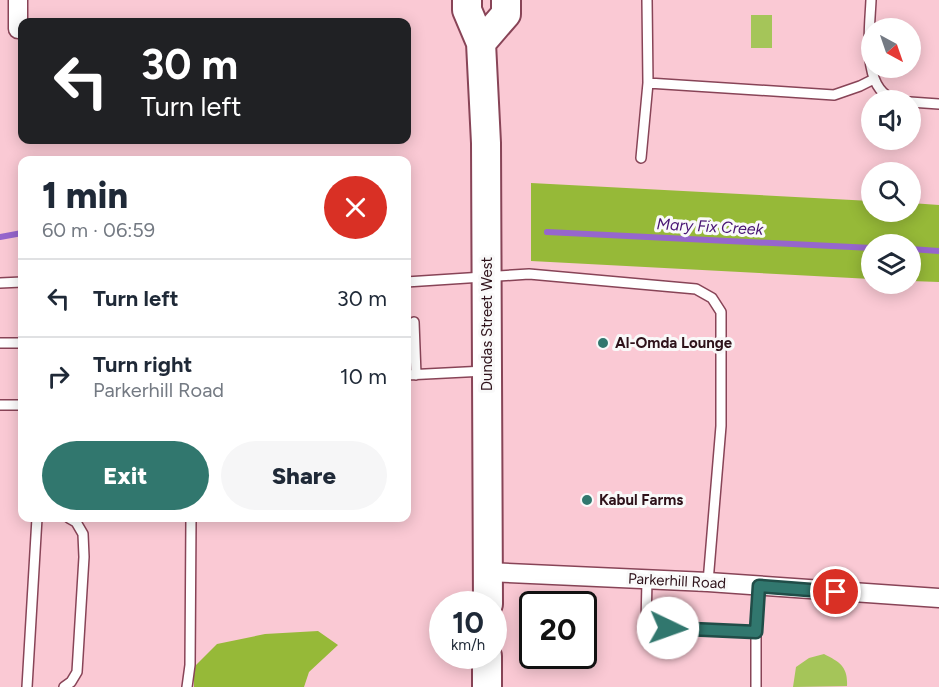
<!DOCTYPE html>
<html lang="en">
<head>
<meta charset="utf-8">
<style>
	body { margin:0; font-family:Figtree,sans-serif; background:#f6f6f7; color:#1f2937; height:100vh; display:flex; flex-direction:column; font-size:22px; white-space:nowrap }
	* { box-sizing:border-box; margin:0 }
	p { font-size:20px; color:#747a83 }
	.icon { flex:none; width:33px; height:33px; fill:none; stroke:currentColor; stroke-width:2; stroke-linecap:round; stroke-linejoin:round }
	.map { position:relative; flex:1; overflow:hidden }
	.drawer { position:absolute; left:18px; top:156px; width:393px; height:366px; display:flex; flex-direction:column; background:#fff; border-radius:12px; box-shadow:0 3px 15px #0003 }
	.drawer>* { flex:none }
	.banner { position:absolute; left:18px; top:18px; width:393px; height:126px; border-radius:12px; box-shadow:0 3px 15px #0003; background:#202124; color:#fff; overflow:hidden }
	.needle { width:39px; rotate:140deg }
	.controls { position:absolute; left:861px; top:18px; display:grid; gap:12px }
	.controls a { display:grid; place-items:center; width:60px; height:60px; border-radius:50%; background:#fff; box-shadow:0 3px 15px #0003; font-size:30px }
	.speed { position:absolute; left:429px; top:591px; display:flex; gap:12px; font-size:30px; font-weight:700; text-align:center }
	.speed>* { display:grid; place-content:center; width:78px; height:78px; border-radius:50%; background:#fff; box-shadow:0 3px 15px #0003; line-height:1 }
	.speed small { font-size:15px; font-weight:400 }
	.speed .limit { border:3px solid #111; border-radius:9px; background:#fff; color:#111 }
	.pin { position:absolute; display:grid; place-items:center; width:51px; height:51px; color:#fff; margin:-26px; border:3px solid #fff; border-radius:50%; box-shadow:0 2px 6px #0007 }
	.me { position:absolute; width:66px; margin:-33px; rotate:93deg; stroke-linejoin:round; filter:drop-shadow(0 0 4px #0008) }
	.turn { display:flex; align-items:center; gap:21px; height:126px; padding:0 24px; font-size:27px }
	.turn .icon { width:78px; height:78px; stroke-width:2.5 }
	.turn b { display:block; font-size:42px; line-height:51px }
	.round { display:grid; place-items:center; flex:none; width:63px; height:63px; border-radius:32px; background:#f6f6f7 }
	.overview { display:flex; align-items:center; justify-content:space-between; height:102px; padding:0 24px }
	h1 { font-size:36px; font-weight:800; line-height:45px }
	.action { display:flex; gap:12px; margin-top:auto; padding:12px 24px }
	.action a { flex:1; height:69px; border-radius:36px; background:#31776e; color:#fff; font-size:24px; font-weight:800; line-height:69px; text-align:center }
	.action a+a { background:#f6f6f7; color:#1f2937 }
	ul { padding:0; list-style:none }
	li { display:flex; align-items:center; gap:18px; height:78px; padding:0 24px; border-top:2px solid #e0e1e3 }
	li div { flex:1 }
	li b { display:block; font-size:22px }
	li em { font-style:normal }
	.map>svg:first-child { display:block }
</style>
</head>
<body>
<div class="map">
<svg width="939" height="687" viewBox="0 0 939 687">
	<rect width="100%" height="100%" fill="#fac9d4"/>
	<path fill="#a5c559" d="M 751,15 L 772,15 L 772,48 L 751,48 Z
		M 824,654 C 840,662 848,667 847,686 L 793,687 L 796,667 L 809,658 Z"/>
	<path fill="#96b938" d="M 531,183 L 871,201 L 872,212 L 910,212 L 911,203 L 939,205 L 939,282 L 911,281 L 910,244 L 872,244 L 871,279 L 531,261 Z
		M 318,631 L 338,645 L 309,672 L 304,687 L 194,687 L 194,667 L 217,644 L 265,634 Z"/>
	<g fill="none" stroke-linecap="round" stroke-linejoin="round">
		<path stroke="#9666cd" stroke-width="6" d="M 547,232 L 872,248
			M 406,234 L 407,234
			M 0,237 L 22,233
			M 910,249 L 939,251"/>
		<defs>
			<path id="lane" d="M 871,0 C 870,28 860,92 897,100
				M 648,83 L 834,95 L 860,86 L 874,79
				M 910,102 L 939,104
				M 641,158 L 648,83 L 647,0
				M 406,282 L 529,274 L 696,289 L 712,298 L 721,312 L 721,426 L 708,582
				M 0,283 L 22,282
				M 414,322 L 416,375
				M 0,343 L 22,343
				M 406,375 L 485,371
				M 0,405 L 22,405
				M 647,579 L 646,627 L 756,632
				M 27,687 L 37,518
				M 64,687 L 71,682 L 77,672 L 84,557 L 83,534 L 76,522 L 69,518
				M 187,687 L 190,665 L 191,518
				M 756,687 L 756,632 L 759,586"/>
			<path id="street" d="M 18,0 L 18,29
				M 487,572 L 708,582 L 939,598"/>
			<path id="primary" d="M 467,0 L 467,10 L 481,43 L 486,143 L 488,604
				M 481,43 L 506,14 L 506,0
				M 487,687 L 487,656"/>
		</defs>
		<use href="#lane" stroke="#884457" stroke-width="12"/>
		<use href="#street" stroke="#884457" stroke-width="21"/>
		<use href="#primary" stroke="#884457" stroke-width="32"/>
		<use href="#lane" stroke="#fff" stroke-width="9"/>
		<use href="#street" stroke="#fff" stroke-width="18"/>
		<use href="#primary" stroke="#fff" stroke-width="28"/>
	</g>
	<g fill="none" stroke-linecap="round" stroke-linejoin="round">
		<defs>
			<path id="route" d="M 668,628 L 756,632 L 759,586 L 836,592"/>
		</defs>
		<use href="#route" stroke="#204d48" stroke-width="15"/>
		<use href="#route" stroke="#31776e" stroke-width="10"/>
	</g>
	<g fill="#31776e" stroke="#f9f9f9" stroke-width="2">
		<circle cx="603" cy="343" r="6"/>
		<circle cx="587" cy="500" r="6"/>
	</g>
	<g text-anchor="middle" stroke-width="6" stroke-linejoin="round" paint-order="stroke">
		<g font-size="15" fill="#2e121a" stroke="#f9f9f9">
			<text transform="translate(487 324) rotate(-90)" y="5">Dundas Street West</text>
			<text transform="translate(677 581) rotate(3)" y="5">Parkerhill Road</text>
		</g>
		<g font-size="15" font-weight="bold" fill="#2e121a" stroke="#f9f9f9" text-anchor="start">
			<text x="615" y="348">Al-Omda Lounge</text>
			<text x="599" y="505">Kabul Farms</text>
		</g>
		<g font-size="16" font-style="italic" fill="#471372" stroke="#f9f9f9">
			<text transform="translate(710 226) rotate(3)" y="6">Mary Fix Creek</text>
		</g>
	</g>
</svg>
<div class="controls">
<a><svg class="needle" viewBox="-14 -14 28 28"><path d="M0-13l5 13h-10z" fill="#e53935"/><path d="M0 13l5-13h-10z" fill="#747a83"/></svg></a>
<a><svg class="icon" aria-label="sound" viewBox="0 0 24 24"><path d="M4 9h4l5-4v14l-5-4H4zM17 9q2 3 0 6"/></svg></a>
<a><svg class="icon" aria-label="search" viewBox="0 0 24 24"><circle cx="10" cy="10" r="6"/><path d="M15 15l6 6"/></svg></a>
<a><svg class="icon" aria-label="layers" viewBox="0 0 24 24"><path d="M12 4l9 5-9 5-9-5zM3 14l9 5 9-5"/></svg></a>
</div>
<div class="speed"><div>10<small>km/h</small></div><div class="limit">20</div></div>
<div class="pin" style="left:836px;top:592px;background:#d93025"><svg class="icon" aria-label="arrive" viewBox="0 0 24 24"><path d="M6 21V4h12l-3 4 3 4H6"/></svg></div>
<svg class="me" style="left:668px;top:628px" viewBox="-20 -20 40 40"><circle r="19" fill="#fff"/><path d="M0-13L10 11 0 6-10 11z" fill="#31776e"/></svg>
<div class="banner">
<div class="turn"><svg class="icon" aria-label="left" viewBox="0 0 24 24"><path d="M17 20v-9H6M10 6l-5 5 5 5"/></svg><div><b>30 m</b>Turn left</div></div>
</div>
<section class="drawer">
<div class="overview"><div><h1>1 min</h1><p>60 m · 06:59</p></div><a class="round" style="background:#d93025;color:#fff"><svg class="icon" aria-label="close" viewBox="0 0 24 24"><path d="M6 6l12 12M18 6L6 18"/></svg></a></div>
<ul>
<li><svg class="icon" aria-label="left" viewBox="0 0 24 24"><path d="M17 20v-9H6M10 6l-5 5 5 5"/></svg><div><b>Turn left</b></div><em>30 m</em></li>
<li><svg class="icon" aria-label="right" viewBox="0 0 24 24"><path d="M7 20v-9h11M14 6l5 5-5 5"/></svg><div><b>Turn right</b><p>Parkerhill Road</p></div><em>10 m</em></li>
</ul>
<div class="action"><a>Exit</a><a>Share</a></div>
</section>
</div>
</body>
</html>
